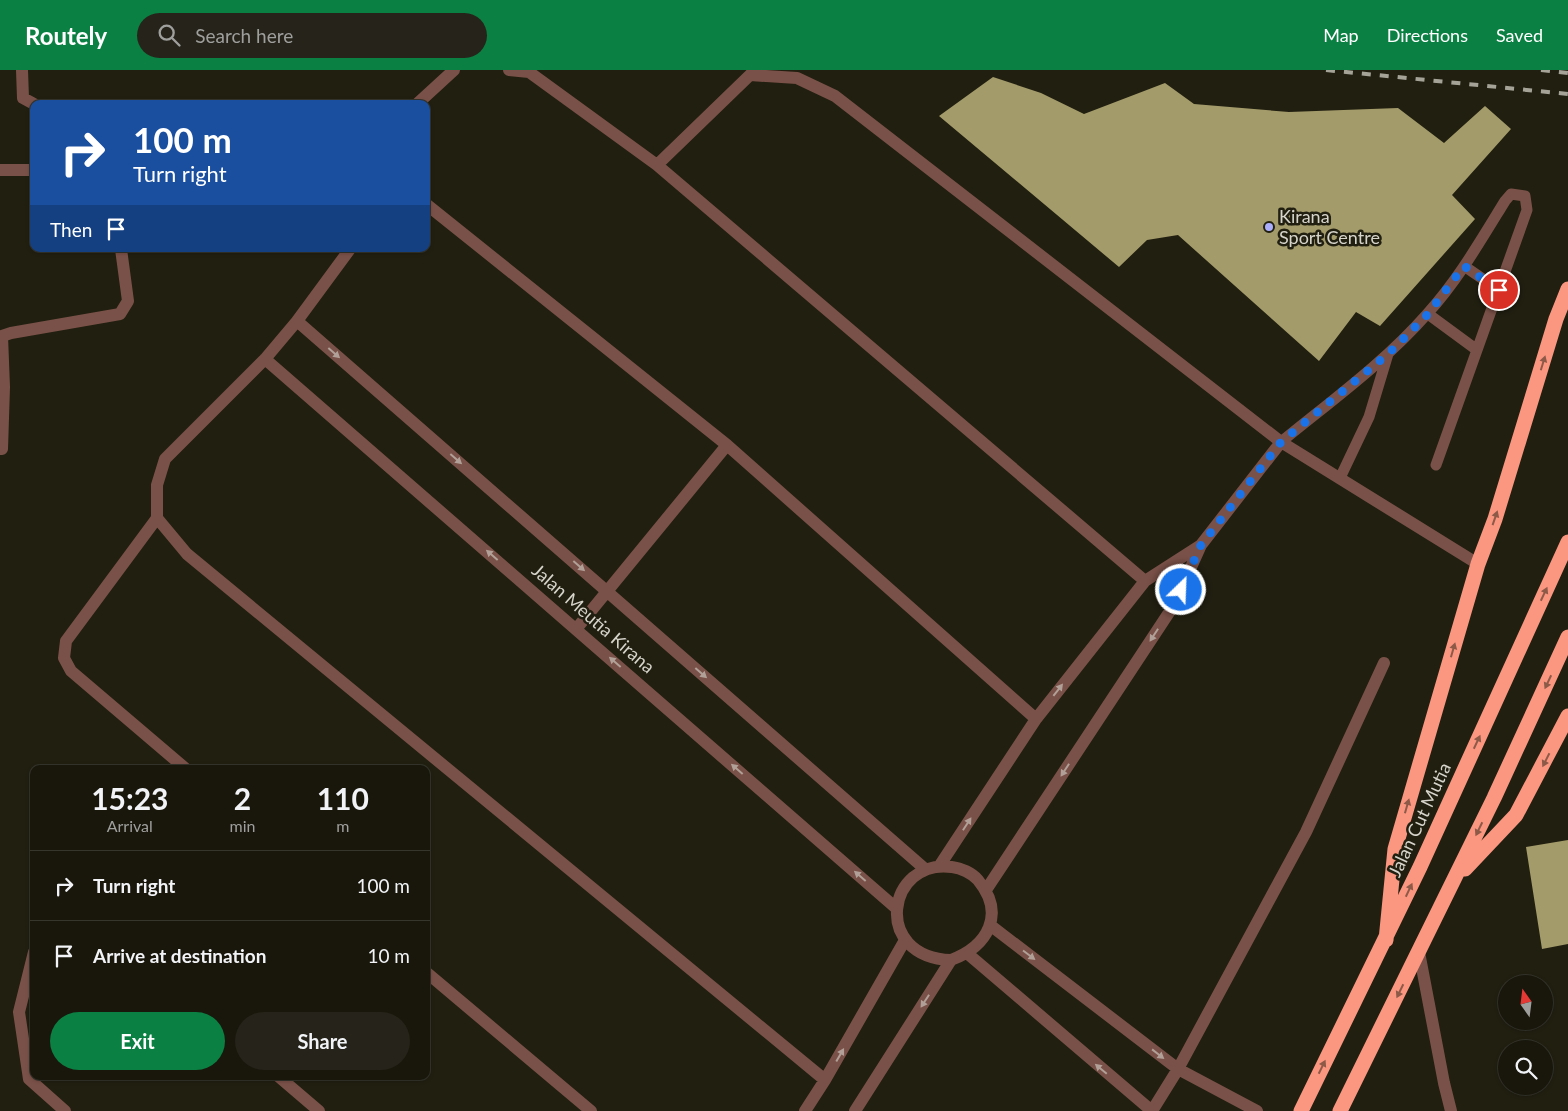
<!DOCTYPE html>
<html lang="en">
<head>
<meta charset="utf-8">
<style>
	body { margin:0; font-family:Lato,sans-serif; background:#26241a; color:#f1f3f6; height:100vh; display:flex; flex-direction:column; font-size:19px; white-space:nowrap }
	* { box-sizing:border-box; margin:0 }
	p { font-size:16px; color:#9f9f9d }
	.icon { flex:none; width:28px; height:28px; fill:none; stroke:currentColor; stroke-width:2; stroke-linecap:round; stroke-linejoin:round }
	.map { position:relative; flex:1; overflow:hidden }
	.side { position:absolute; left:30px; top:695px; width:400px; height:315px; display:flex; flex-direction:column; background:#19170c; border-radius:10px; box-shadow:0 1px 4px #0004,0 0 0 1px #37362d }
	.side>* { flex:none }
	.hud { position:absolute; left:30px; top:30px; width:400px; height:152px; border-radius:10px; box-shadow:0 1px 4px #0004,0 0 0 1px #37362d; background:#1a4fa0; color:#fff; overflow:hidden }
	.needle { width:32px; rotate:346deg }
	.buttons { position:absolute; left:1498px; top:905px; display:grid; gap:10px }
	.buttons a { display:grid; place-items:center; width:55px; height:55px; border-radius:50%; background:#19170c; box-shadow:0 1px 4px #0004,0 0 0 1px #37362d; font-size:25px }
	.pin { position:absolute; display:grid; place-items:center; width:42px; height:42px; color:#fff; margin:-21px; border:2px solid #fff; border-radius:50%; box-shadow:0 1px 5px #0007 }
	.me { position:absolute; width:55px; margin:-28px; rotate:24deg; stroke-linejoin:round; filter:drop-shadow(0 0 4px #0008) }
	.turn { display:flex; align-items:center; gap:18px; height:105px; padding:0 20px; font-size:22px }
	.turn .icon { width:65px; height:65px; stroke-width:2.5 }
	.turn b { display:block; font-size:35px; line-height:42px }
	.then { display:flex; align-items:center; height:48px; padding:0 20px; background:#0003; gap:10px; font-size:19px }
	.eta { display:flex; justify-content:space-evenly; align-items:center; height:85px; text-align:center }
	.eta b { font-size:30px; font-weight:700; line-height:35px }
	.button { display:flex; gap:10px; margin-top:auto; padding:10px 20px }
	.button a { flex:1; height:58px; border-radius:30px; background:#0b8043; color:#fff; font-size:20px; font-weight:700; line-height:58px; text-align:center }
	.button a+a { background:#26241a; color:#f1f3f6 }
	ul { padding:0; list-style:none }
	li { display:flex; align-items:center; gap:15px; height:70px; padding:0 20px; border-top:1px solid #37362d }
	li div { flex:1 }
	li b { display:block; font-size:19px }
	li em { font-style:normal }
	header { display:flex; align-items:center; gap:30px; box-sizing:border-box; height:70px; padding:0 25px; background:#0b8043; color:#fff }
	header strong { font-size:24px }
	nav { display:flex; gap:28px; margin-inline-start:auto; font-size:18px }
	.search { width:350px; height:45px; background:#26241a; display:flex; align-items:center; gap:12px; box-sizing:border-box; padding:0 18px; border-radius:28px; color:#9f9f9d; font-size:19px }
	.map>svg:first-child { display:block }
</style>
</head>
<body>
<header>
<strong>Routely</strong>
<div class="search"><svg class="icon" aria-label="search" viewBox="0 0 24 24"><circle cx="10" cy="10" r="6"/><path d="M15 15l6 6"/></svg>Search here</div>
<nav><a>Map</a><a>Directions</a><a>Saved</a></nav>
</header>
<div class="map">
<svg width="1568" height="1041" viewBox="0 0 1568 1041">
	<rect width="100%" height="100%" fill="#211f10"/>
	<path fill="#a49b6b" d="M 993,7 L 1041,23 L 1084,44 L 1165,13 L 1194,34 L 1289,42 L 1398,38 L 1444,73 L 1485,36 L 1511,59 L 1452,125 L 1475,149 L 1380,256 L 1356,242 L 1319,291 L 1178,165 L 1147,170 L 1119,197 L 939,46 Z
		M 1568,770 L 1568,874 L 1542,879 L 1526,777 Z"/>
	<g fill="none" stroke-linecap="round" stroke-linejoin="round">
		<path stroke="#7a5148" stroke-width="11" d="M 1464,196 L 1499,220
			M 1428,244 L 1477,280
			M 1281,372 C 1331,331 1385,292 1427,244 C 1458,210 1481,170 1505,131 L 1511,124 L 1525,126 L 1527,140 L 1436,395
			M 1340,408 L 1369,347 L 1388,284"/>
		<path stroke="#7a5148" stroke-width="12" d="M 22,0 L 23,28 L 34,34
			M 509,0 L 529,2 L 657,95 L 1145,511
			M 417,34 L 454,0
			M 657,95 L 750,5 L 797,8 L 835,26 L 1281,372 L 1478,494
			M 0,100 L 34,100
			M 426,134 L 727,375 L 1036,649
			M 350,179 L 297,251 L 265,289 L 165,389 L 157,415 L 157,448 L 187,484 L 825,1010
			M 297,251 L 925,799
			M 265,289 L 896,838
			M 0,379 L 2,379 L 4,317 L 2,266 L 11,263 L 120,244 L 128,231 L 121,179
			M 157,448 L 66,571 L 64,588 L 71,601 L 186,699
			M 577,558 L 727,375
			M 940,795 L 1036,649 L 1145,511 L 1201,475
			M 986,820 L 1174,535 L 1201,475 L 1281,372
			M 990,855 L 1178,999 L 1257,1041
			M 34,882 L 19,942 L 29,1009 L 65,1041
			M 1419,882 L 1444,1013 L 1451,1041
			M 968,884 L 1152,1041
			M 426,902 L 591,1041
			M 278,1006 L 319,1041
			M 805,1041 L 825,1010 L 905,870
			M 855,1041 L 951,890 C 988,876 1006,844 978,810 C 972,803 961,798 952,797 C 887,788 871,887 951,890
			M 1152,1041 L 1178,999 L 1306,762 L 1384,593"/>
		<path stroke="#fb9680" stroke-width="15" d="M 1465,799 L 1516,745 L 1568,646
			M 1386,870 L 1395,779 L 1478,494 L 1495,449 L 1556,249 L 1568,219
			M 1301,1041 L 1420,797 L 1568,472
			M 1340,1041 L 1494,728 L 1568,567"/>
		<path stroke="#a5a398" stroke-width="4" stroke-dasharray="9 9" stroke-linecap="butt" d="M 1326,0 L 1568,24
			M 1541,0 L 1568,3"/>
	</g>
	<defs><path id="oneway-solid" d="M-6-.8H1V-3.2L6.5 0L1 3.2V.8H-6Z" transform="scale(1.25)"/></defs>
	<g fill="#b1a097">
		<use href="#oneway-solid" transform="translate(334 283) rotate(41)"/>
		<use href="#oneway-solid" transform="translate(456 389) rotate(41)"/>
		<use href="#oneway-solid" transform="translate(492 485) rotate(-139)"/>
		<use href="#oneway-solid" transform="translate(579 496) rotate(41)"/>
		<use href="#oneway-solid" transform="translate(1154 565) rotate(123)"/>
		<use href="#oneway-solid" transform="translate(615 592) rotate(-139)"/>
		<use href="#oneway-solid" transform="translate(701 603) rotate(41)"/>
		<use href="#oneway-solid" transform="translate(1058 620) rotate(-52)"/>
		<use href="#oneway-solid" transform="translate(737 699) rotate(-139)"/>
		<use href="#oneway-solid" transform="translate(1065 700) rotate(123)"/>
		<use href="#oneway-solid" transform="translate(967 754) rotate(-57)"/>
		<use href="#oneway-solid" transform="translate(860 806) rotate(-139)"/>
		<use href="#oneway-solid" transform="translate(1029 885) rotate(37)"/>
		<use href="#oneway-solid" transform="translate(925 931) rotate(123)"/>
		<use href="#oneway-solid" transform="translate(1158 984) rotate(38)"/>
		<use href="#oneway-solid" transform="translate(840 985) rotate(-60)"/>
		<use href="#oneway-solid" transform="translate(1101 999) rotate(-140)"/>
	</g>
	<g fill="#8e5a48">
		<use href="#oneway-solid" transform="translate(1543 293) rotate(-73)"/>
		<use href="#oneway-solid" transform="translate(1495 448) rotate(-71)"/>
		<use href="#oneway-solid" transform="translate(1544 524) rotate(-65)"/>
		<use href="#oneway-solid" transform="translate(1453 580) rotate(-74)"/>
		<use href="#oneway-solid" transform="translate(1548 612) rotate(115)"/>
		<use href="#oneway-solid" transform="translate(1477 672) rotate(-65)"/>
		<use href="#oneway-solid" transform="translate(1546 690) rotate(117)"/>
		<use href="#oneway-solid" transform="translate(1407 736) rotate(-74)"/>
		<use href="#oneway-solid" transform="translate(1479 759) rotate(116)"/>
		<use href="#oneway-solid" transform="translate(1409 820) rotate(-65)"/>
		<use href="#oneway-solid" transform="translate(1400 921) rotate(116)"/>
		<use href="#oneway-solid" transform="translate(1322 997) rotate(-64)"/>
	</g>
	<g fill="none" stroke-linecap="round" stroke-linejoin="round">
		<path stroke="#1a73e8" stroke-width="9" stroke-dasharray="0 16.2" d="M 1181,520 L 1201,475 L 1281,372 L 1388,284 L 1428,244 L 1464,196 L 1499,220"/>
	</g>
	<circle fill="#abaffb" stroke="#211f10" stroke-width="2" cx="1269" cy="157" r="5"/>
	<g text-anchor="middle" stroke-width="5" stroke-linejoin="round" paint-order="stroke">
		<g font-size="18" fill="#d6d4cb" stroke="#211f10" text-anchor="start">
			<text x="1279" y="153">Kirana<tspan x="1279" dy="21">Sport Centre</tspan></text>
		</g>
		<g font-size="18" fill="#d6d4cb" stroke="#211f10">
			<text transform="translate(593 549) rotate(41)" y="6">Jalan Meutia Kirana</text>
			<text transform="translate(1420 750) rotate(-65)" y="6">Jalan Cut Mutia</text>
		</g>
	</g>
</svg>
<div class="buttons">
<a><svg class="needle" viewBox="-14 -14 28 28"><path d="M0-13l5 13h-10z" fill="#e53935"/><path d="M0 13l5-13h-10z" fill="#9f9f9d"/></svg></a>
<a><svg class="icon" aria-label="search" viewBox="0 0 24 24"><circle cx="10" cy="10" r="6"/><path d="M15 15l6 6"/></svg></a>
</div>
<div class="pin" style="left:1499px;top:220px;background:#d93025"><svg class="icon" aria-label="arrive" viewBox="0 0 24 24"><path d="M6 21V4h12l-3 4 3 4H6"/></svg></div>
<svg class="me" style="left:1181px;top:520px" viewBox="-20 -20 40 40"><circle r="17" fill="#1a73e8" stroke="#fff" stroke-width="3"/><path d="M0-11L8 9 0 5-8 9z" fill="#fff"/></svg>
<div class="hud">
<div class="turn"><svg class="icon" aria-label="right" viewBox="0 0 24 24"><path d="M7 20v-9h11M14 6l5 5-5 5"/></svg><div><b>100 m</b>Turn right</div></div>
<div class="then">Then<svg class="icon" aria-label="arrive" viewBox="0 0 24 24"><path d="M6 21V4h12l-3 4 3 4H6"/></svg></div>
</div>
<section class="side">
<div class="eta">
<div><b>15:23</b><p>Arrival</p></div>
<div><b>2</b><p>min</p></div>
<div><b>110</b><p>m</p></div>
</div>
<ul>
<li><svg class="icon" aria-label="right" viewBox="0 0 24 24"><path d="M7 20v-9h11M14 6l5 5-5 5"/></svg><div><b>Turn right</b></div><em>100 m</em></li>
<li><svg class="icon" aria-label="arrive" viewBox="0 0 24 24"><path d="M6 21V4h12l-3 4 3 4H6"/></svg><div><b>Arrive at destination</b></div><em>10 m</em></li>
</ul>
<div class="button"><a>Exit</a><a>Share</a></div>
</section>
</div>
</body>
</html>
